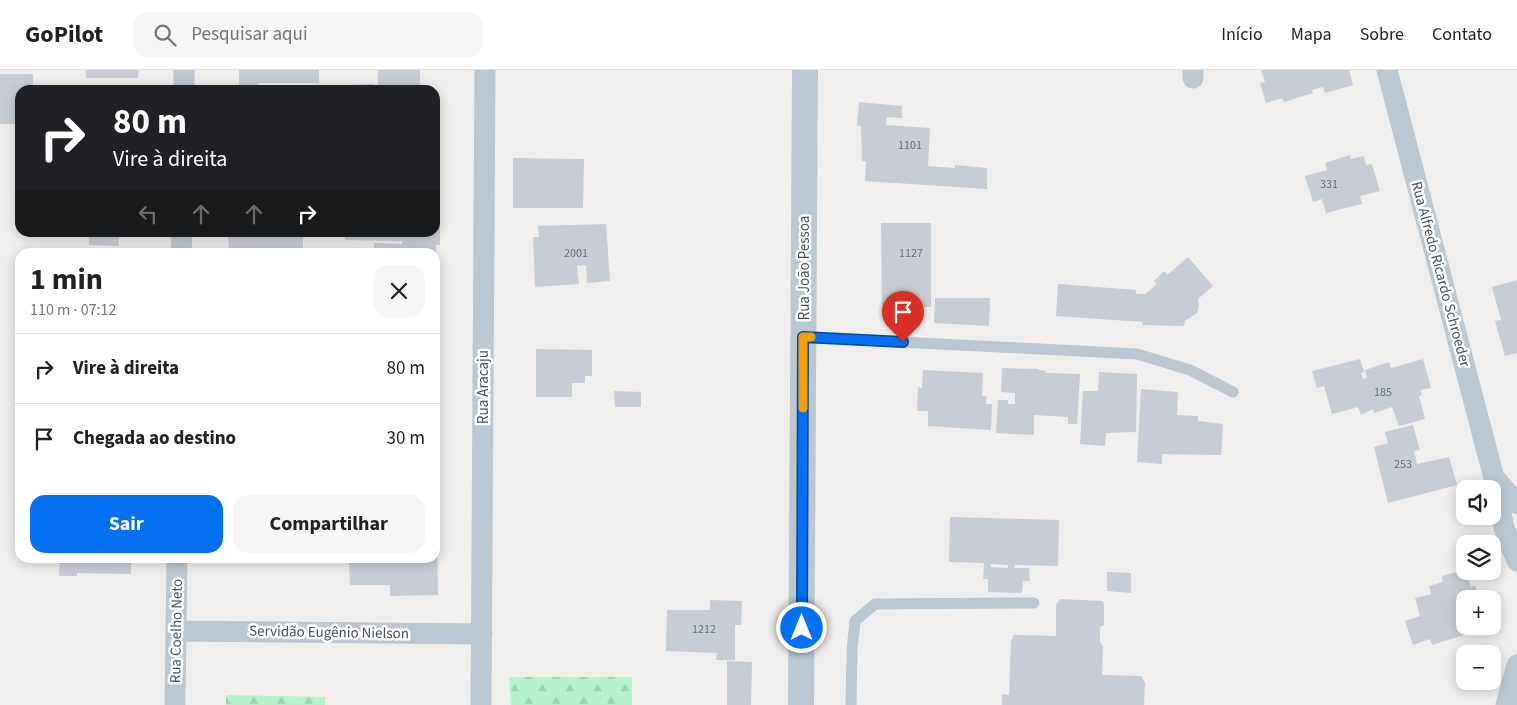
<!DOCTYPE html>
<html lang="pt">
<head>
<meta charset="utf-8">
<style>
	body { margin:0; font-family:"Source Sans 3",sans-serif; background:#f6f6f6; color:#222; height:100vh; display:flex; flex-direction:column; font-size:19px; white-space:nowrap }
	* { box-sizing:border-box; margin:0 }
	p { font-size:16px; color:#767676 }
	.icon { flex:none; width:28px; height:28px; fill:none; stroke:currentColor; stroke-width:2; stroke-linecap:round; stroke-linejoin:round }
	.map { position:relative; flex:1; overflow:hidden }
	.side { position:absolute; left:15px; top:178px; width:425px; height:315px; display:flex; flex-direction:column; background:#fff; border-radius:15px; box-shadow:0 2px 12px #0003 }
	.side>* { flex:none }
	.guide { position:absolute; left:15px; top:15px; width:425px; height:152px; border-radius:15px; box-shadow:0 2px 12px #0003; background:#202124; color:#fff; overflow:hidden }
	.buttons { position:absolute; left:1456px; top:410px; display:grid; gap:10px }
	.buttons a { display:grid; place-items:center; width:45px; height:45px; border-radius:10px; background:#fff; box-shadow:0 2px 12px #0003; font-size:25px }
	.pin { position:absolute; display:grid; place-items:center; width:42px; height:42px; color:#fff; margin:-51px -21px; border-radius:50% 50% 50% 0; rotate:-45deg; box-shadow:0 0 5px #0007 }
	.pin .icon { rotate:45deg }
	.me { position:absolute; width:55px; margin:-28px; rotate:0deg; stroke-linejoin:round; filter:drop-shadow(0 0 4px #0008) }
	.turn { display:flex; align-items:center; gap:18px; height:105px; padding:0 15px; font-size:22px }
	.turn .icon { width:65px; height:65px; stroke-width:2.5 }
	.turn b { display:block; font-size:35px; line-height:42px }
	.lanes { display:flex; align-items:center; height:48px; padding:0 15px; background:#0003; justify-content:center; gap:25px; direction:ltr }
	.lanes .off { opacity:.35 }
	.round { display:grid; place-items:center; flex:none; width:52px; height:52px; border-radius:15px; background:#f6f6f6 }
	.head { display:flex; align-items:center; justify-content:space-between; height:85px; padding:0 15px }
	h1 { font-size:30px; font-weight:700; line-height:38px }
	.button { display:flex; gap:10px; margin-top:auto; padding:10px 15px }
	.button a { flex:1; height:58px; border-radius:15px; background:#0570f1; color:#fff; font-size:20px; font-weight:700; line-height:58px; text-align:center }
	.button a+a { background:#f6f6f6; color:#222 }
	ul { padding:0; list-style:none }
	li { display:flex; align-items:center; gap:15px; height:70px; padding:0 15px; border-top:1px solid #e0e0e0 }
	li div { flex:1 }
	li b { display:block; font-size:19px }
	li em { font-style:normal }
	header { display:flex; align-items:center; gap:30px; box-sizing:border-box; height:70px; padding:0 25px; background:#fff; border-bottom:1px solid #e0e0e0 }
	header strong { font-size:24px }
	nav { display:flex; gap:28px; margin-inline-start:auto; font-size:18px }
	.search { width:350px; height:45px; background:#f6f6f6; display:flex; align-items:center; gap:12px; box-sizing:border-box; padding:0 18px; border-radius:15px; color:#767676; font-size:19px }
	.map>svg:first-child { display:block }
</style>
</head>
<body>
<header>
<strong>GoPilot</strong>
<div class="search"><svg class="icon" aria-label="search" viewBox="0 0 24 24"><circle cx="10" cy="10" r="6"/><path d="M15 15l6 6"/></svg>Pesquisar aqui</div>
<nav><a>Início</a><a>Mapa</a><a>Sobre</a><a>Contato</a></nav>
</header>
<div class="map">
<svg width="1517" height="635" viewBox="0 0 1517 635">
	<defs>
		<pattern id="forest-firs" width="22" height="20" patternUnits="userSpaceOnUse" patternTransform="scale(1.25)"><rect width="22" height="20" fill="#b5f3cc"/><path d="M5 1l3.5 6h-7zM16 11l3.5 6h-7z" fill="#9dd2b2"/></pattern>
	</defs>
	<rect width="100%" height="100%" fill="#f0eded"/>
	<path fill="url(#forest-firs)" d="M 509,607 L 632,607 L 632,635 L 511,635 Z
		M 226,625 L 325,627 L 325,635 L 226,635 Z"/>
	<path fill="#c8ccd4" fill-rule="evenodd" d="M 86,0 L 139,0 L 138,8 L 86,8 Z
		M 239,0 L 319,0 L 319,13 L 258,13 L 259,20 L 228,20 L 228,18 L 239,17 Z
		M 378,0 L 420,0 L 420,20 L 378,20 Z
		M 1261,0 L 1349,0 L 1353,15 L 1325,23 L 1323,17 L 1312,20 L 1313,23 L 1284,32 L 1282,28 L 1266,33 L 1260,13 L 1265,12 Z
		M 0,4 L 33,4 L 33,20 L 20,20 L 20,54 L 0,54 Z
		M 373,14 L 373,20 L 293,20 L 293,17 Z
		M 68,17 L 114,18 L 114,20 L 68,20 Z
		M 859,32 L 902,36 L 902,48 L 887,47 L 886,55 L 930,58 L 928,96 L 955,98 L 955,95 L 987,98 L 987,119 L 865,111 L 866,91 L 862,91 L 861,56 L 857,56 Z
		M 1350,85 L 1351,89 L 1364,86 L 1366,95 L 1372,94 L 1380,121 L 1360,126 L 1362,134 L 1326,143 L 1322,129 L 1313,132 L 1305,106 L 1327,100 L 1325,93 Z
		M 513,88 L 584,89 L 583,138 L 513,138 Z
		M 435,127 L 440,127 L 440,175 L 436,175 L 436,182 L 374,182 L 374,173 L 402,174 L 402,171 L 345,170 L 345,162 L 435,162 Z
		M 881,153 L 931,153 L 931,237 L 882,237 Z
		M 606,154 L 610,211 L 587,213 L 586,195 L 577,196 L 579,214 L 535,217 L 533,167 L 539,167 L 538,156 Z
		M 89,162 L 119,162 L 119,176 L 89,175 Z
		M 228,162 L 303,162 L 303,182 L 229,182 Z
		M 1188,187 L 1213,216 L 1198,229 L 1199,236 L 1197,243 L 1185,251 L 1184,256 L 1142,255 L 1143,252 L 1056,246 L 1058,214 L 1136,220 L 1136,224 L 1145,224 L 1157,214 L 1154,211 L 1164,201 L 1167,205 Z
		M 1517,210 L 1517,283 L 1505,286 L 1495,251 L 1501,250 L 1492,217 Z
		M 935,228 L 990,228 L 989,256 L 934,253 Z
		M 536,279 L 592,280 L 592,306 L 585,306 L 585,313 L 572,313 L 572,327 L 536,327 Z
		M 1360,289 L 1364,302 L 1361,303 L 1363,309 L 1367,308 L 1365,300 L 1389,292 L 1391,298 L 1423,289 L 1431,318 L 1420,320 L 1422,325 L 1419,326 L 1425,349 L 1399,356 L 1392,337 L 1374,343 L 1373,339 L 1361,345 L 1358,337 L 1332,344 L 1324,316 L 1317,318 L 1312,301 Z
		M 1002,298 L 1038,299 L 1038,300 L 1046,301 L 1046,303 L 1080,304 L 1077,354 L 1068,354 L 1068,347 L 1034,345 L 1034,365 L 996,363 L 998,330 L 1008,330 L 1008,334 L 1015,334 L 1015,323 L 1001,322 Z
		M 923,300 L 983,303 L 982,326 L 987,326 L 986,334 L 992,334 L 991,360 L 928,356 L 928,341 L 917,341 L 918,317 L 922,318 Z
		M 1099,302 L 1137,304 L 1136,362 L 1106,363 L 1105,376 L 1080,374 L 1083,321 L 1098,321 Z
		M 435,317 L 437,317 L 437,341 L 435,341 Z
		M 1141,319 L 1178,322 L 1177,345 L 1198,346 L 1198,351 L 1223,354 L 1221,385 L 1162,384 L 1162,394 L 1137,392 Z
		M 614,321 L 641,322 L 641,337 L 615,337 Z
		M 1413,355 L 1420,380 L 1414,381 L 1417,394 L 1449,387 L 1457,415 L 1388,433 L 1374,377 L 1388,373 L 1385,362 Z
		M 950,447 L 1059,450 L 1058,496 L 1014,495 L 1015,498 L 1029,498 L 1030,511 L 1023,511 L 1022,523 L 988,522 L 988,509 L 983,509 L 984,493 L 949,492 ZM 991,494 L 1008,495 L 1008,498 L 991,497 Z
		M 435,466 L 437,466 L 438,525 L 390,526 L 390,515 L 350,515 L 349,488 L 435,488 Z
		M 60,488 L 131,488 L 131,504 L 77,503 L 77,506 L 59,506 Z
		M 1465,500 L 1471,517 L 1475,515 L 1479,529 L 1465,529 L 1465,556 L 1471,557 L 1466,558 L 1467,564 L 1432,575 L 1430,569 L 1413,575 L 1405,551 L 1420,546 L 1415,528 L 1431,524 L 1429,516 L 1443,512 L 1442,506 Z
		M 1107,502 L 1131,503 L 1131,523 L 1107,521 Z
		M 1060,529 L 1102,531 L 1104,534 L 1104,555 L 1100,557 L 1100,572 L 1103,577 L 1102,605 L 1141,606 L 1145,613 L 1144,635 L 1002,635 L 1002,624 L 1009,625 L 1011,571 L 1014,565 L 1056,566 L 1056,535 Z
		M 710,530 L 742,531 L 741,555 L 735,555 L 735,590 L 716,590 L 717,583 L 666,581 L 667,540 L 710,540 Z
		M 727,591 L 752,592 L 751,635 L 727,635 Z"/>
	<g fill="none" stroke-linecap="round" stroke-linejoin="round">
		<path stroke="#bcc8d1" stroke-width="11" d="M 803,267 L 1137,284 L 1190,300 L 1233,322
			M 851,635 L 852,580 L 855,551 L 875,534 L 1034,533"/>
		<path stroke="#bcc8d1" stroke-width="21" d="M 1387,0 L 1494,408 L 1504,458 L 1517,491
			M 1193,8 L 1193,0
			M 184,20 L 184,0
			M 181,182 L 182,162
			M 1495,408 L 1517,434
			M 176,561 L 482,564
			M 175,635 L 177,488
			M 481,635 L 485,0
			M 1506,635 L 1517,595"/>
		<path stroke="#bcc8d1" stroke-width="26" d="M 801,635 L 805,0"/>
	</g>
	<g fill="none" stroke-linecap="round" stroke-linejoin="round">
		<defs>
			<path id="route" d="M 802,558 L 803,267 L 903,272"/>
		</defs>
		<use href="#route" stroke="#03499d" stroke-width="12"/>
		<use href="#route" stroke="#0570f1" stroke-width="9"/>
		<path stroke="#f59e0b" stroke-width="9" d="M 803,338 L 803,267 L 811,267"/>
	</g>
	<g text-anchor="middle" stroke-width="5" stroke-linejoin="round" paint-order="stroke">
		<g font-size="12" fill="#64707a">
			<text x="910" y="79">1101</text>
			<text x="1329" y="118">331</text>
			<text x="576" y="187">2001</text>
			<text x="911" y="187">1127</text>
			<text x="1383" y="326">185</text>
			<text x="1403" y="398">253</text>
			<text x="704" y="563">1212</text>
		</g>
		<g font-size="15" fill="#43515c" stroke="#fff">
			<text transform="translate(804 198) rotate(-90)" y="5">Rua João Pessoa</text>
			<text transform="translate(1441 204) rotate(75)" y="5">Rua Alfredo Ricardo Schroeder</text>
			<text transform="translate(483 317) rotate(-90)" y="5">Rua Aracaju</text>
			<text transform="translate(176 561) rotate(-89)" y="5">Rua Coelho Neto</text>
			<text transform="translate(329 562) rotate(1)" y="5">Servidão Eugênio Nielson</text>
		</g>
	</g>
</svg>
<div class="buttons">
<a><svg class="icon" aria-label="sound" viewBox="0 0 24 24"><path d="M4 9h4l5-4v14l-5-4H4zM17 9q2 3 0 6"/></svg></a>
<a><svg class="icon" aria-label="layers" viewBox="0 0 24 24"><path d="M12 4l9 5-9 5-9-5zM3 14l9 5 9-5"/></svg></a>
<a>+</a>
<a>−</a>
</div>
<div class="pin" style="left:903px;top:272px;background:#d93025"><svg class="icon" aria-label="arrive" viewBox="0 0 24 24"><path d="M6 21V4h12l-3 4 3 4H6"/></svg></div>
<svg class="me" style="left:802px;top:558px" viewBox="-20 -20 40 40"><circle r="17" fill="#0570f1" stroke="#fff" stroke-width="3"/><path d="M0-11L8 9 0 5-8 9z" fill="#fff"/></svg>
<div class="guide">
<div class="turn"><svg class="icon" aria-label="right" viewBox="0 0 24 24"><path d="M7 20v-9h11M14 6l5 5-5 5"/></svg><div><b>80 m</b>Vire à direita</div></div>
<div class="lanes"><svg class="icon off" aria-label="left" viewBox="0 0 24 24"><path d="M17 20v-9H6M10 6l-5 5 5 5"/></svg><svg class="icon off" aria-label="ahead" viewBox="0 0 24 24"><path d="M12 20V5M6 11l6-6 6 6"/></svg><svg class="icon off" aria-label="ahead" viewBox="0 0 24 24"><path d="M12 20V5M6 11l6-6 6 6"/></svg><svg class="icon" aria-label="right" viewBox="0 0 24 24"><path d="M7 20v-9h11M14 6l5 5-5 5"/></svg></div>
</div>
<section class="side">
<div class="head"><div><h1>1 min</h1><p>110 m · 07:12</p></div><a class="round"><svg class="icon" aria-label="close" viewBox="0 0 24 24"><path d="M6 6l12 12M18 6L6 18"/></svg></a></div>
<ul>
<li><svg class="icon" aria-label="right" viewBox="0 0 24 24"><path d="M7 20v-9h11M14 6l5 5-5 5"/></svg><div><b>Vire à direita</b></div><em>80 m</em></li>
<li><svg class="icon" aria-label="arrive" viewBox="0 0 24 24"><path d="M6 21V4h12l-3 4 3 4H6"/></svg><div><b>Chegada ao destino</b></div><em>30 m</em></li>
</ul>
<div class="button"><a>Sair</a><a>Compartilhar</a></div>
</section>
</div>
</body>
</html>
